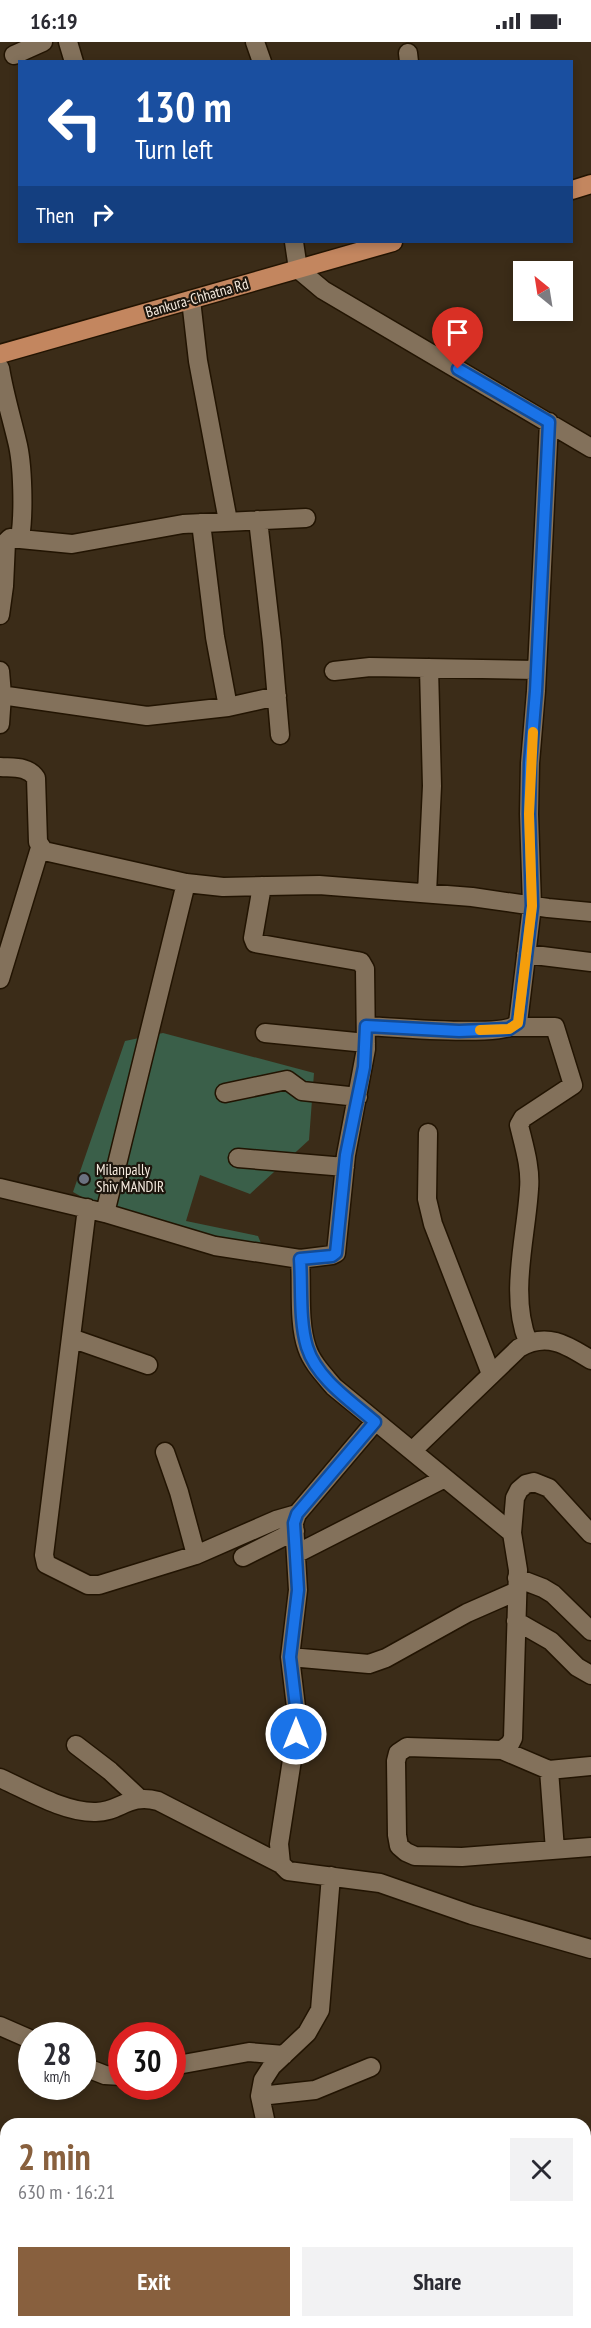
<!DOCTYPE html>
<html lang="en">
<head>
<meta charset="utf-8">
<style>
	body { margin:0; font-family:"PT Sans Narrow",sans-serif; background:#f2f2f3; color:#2b2b33; height:100vh; display:flex; flex-direction:column; font-size:22px; white-space:nowrap }
	* { box-sizing:border-box; margin:0 }
	p { font-size:20px; color:#7c7c81 }
	.icon { flex:none; width:33px; height:33px; fill:none; stroke:currentColor; stroke-width:2; stroke-linecap:round; stroke-linejoin:round }
	.map { position:relative; flex:1; overflow:hidden }
	.details { position:absolute; left:0px; top:2076px; width:591px; height:210px; display:flex; flex-direction:column; background:#fff; border-radius:18px 18px 0 0; box-shadow:0 3px 9px #0003 }
	.details>* { flex:none }
	.guide { position:absolute; left:18px; top:18px; width:555px; height:183px; border-radius:0px; box-shadow:0 3px 9px #0003; background:#1a4fa0; color:#fff; overflow:hidden }
	.needle { width:39px; rotate:330deg }
	.controls { position:absolute; left:513px; top:219px; display:grid; gap:12px }
	.controls a { display:grid; place-items:center; width:60px; height:60px; border-radius:0px; background:#fff; box-shadow:0 3px 9px #0003; font-size:30px }
	.speed { position:absolute; left:18px; top:1980px; display:flex; gap:12px; font-size:30px; font-weight:700; text-align:center }
	.speed>* { display:grid; place-content:center; width:78px; height:78px; border-radius:50%; background:#fff; box-shadow:0 3px 9px #0003; line-height:1 }
	.speed small { font-size:15px; font-weight:400 }
	.speed .limit { border:9px solid #d22; background:#fff; color:#111 }
	.pin { position:absolute; display:grid; place-items:center; width:51px; height:51px; color:#fff; margin:-62px -26px; border-radius:50% 50% 50% 0; rotate:-45deg; box-shadow:0 0 6px #0007 }
	.pin .icon { rotate:45deg }
	.me { position:absolute; width:66px; margin:-33px; rotate:0deg; stroke-linejoin:round; filter:drop-shadow(0 0 4px #0008) }
	.turn { display:flex; align-items:center; gap:21px; height:126px; padding:0 18px; font-size:27px }
	.turn .icon { width:78px; height:78px; stroke-width:2.5 }
	.turn b { display:block; font-size:42px; line-height:51px }
	.then { display:flex; align-items:center; height:57px; padding:0 18px; background:#0003; gap:12px; font-size:22px }
	.round { display:grid; place-items:center; flex:none; width:63px; height:63px; border-radius:0px; background:#f2f2f3 }
	.head { display:flex; align-items:center; justify-content:space-between; height:102px; padding:0 18px }
	h1 { font-size:36px; font-weight:800; line-height:45px; color:#88603e }
	.cta { display:flex; gap:12px; margin-top:auto; padding:12px 18px }
	.cta a { flex:1; height:69px; border-radius:0px; background:#88603e; color:#fff; font-size:24px; font-weight:800; line-height:69px; text-align:center }
	.cta a+a { background:#f2f2f3; color:#2b2b33 }
	.status { display:flex; justify-content:space-between; align-items:center; height:42px; padding:0 30px; background:#fff; direction:ltr }
	.status svg { height:16px; fill:currentColor }
	.map>svg:first-child { display:block }
</style>
</head>
<body>
<div class="status"><b>16:19</b><svg viewBox="0 0 49 12"><path d="M0 12V9h3v3zM5 12V6h3v6zM10 12V3h3v9zM15 12V0h3v12zM26 1h20v11H26zM47 4h2v5h-2z"/></svg></div>
<div class="map">
<svg width="591" height="2286" viewBox="0 0 591 2286">
	<rect width="100%" height="100%" fill="#3b2c18"/>
	<path fill="#3a5f49" d="M 163,991 L 314,1031 L 309,1098 L 250,1152 L 200,1133 L 186,1179 L 258,1194 L 265,1211 L 215,1204 L 181,1202 L 87,1160 L 82,1155 L 73,1150 L 125,999 Z"/>
	<g fill="none" stroke-linecap="round" stroke-linejoin="round">
		<defs>
			<path id="minor" d="M 68,0 L 74,20
				M 255,0 L 262,20
				M 408,11 L 409,20
				M 14,13 L 43,0
				M 294,200 L 298,227 L 323,248 L 591,406
				M 191,258 L 198,319 L 228,479
				M 0,326 C 4,351 11,374 17,399 C 23,422 24,472 20,496
				M 258,478 L 272,600 L 280,693
				M 201,481 L 215,595 L 228,665
				M 0,573 L 4,544 L 6,500 L 10,496 L 72,502 L 183,482 L 306,476
				M 0,629 L 2,653 L 0,682
				M 334,629 L 370,625 L 537,628
				M 0,653 L 147,674 L 228,665 L 277,654
				M 0,725 C 14,726 28,724 36,736 L 38,800 L 44,809 L 186,841 L 223,845 L 319,843 L 472,855 L 548,866 L 591,870
				M 427,851 L 432,744 L 429,626
				M 526,912 L 591,920
				M 0,937 L 40,806
				M 366,984 C 391,985 504,996 518,981 L 532,864 L 529,772 L 530,721 L 536,649 L 549,380
				M 515,985 L 555,985 L 573,1043 L 523,1076 L 519,1083 C 524,1104 531,1126 529,1147 C 526,1197 509,1253 528,1300
				M 265,991 L 366,1001
				M 225,1051 L 287,1038 L 302,1049 L 358,1055
				M 428,1091 L 427,1157 L 433,1182 L 491,1332
				M 238,1116 L 345,1125
				M 0,1146 L 105,1171 L 215,1204 L 300,1217 L 332,1213 L 336,1211 L 346,1113 L 366,1007 L 365,927 L 361,920 L 357,919 L 255,901 L 253,896 L 262,844
				M 87,1166 L 44,1513 L 46,1522 L 88,1543 L 99,1543 L 196,1513 L 276,1478 L 297,1472
				M 105,1171 L 186,841
				M 300,1217 C 302,1244 298,1281 307,1306 C 312,1321 324,1333 334,1345 L 512,1491
				M 71,1296 L 148,1323
				M 375,1380 L 297,1472 L 294,1481 L 298,1548 L 290,1615 L 296,1665 L 296,1692 L 279,1802 L 281,1822 L 288,1829 L 380,1841 L 472,1873 L 591,1907
				M 412,1409 L 519,1306 C 546,1290 566,1302 591,1318
				M 165,1410 L 179,1450 L 196,1513
				M 591,1492 L 549,1446 L 534,1440 L 526,1442 L 519,1448 L 515,1456 L 512,1491 L 518,1528 L 513,1696 L 510,1702 L 502,1708 L 407,1705 L 398,1711 L 396,1719 L 397,1793 L 399,1804 L 406,1810 L 415,1814 L 462,1815 L 591,1805
				M 296,1512 L 445,1436
				M 243,1515 L 295,1489
				M 517,1536 L 543,1546 L 553,1552 L 591,1589
				M 516,1579 L 551,1599 L 577,1625 L 591,1633
				M 290,1615 L 369,1622 L 386,1616 L 467,1571 L 517,1549
				M 76,1703 L 110,1729 L 139,1756
				M 502,1708 L 549,1728 L 591,1724
				M 549,1728 L 555,1808
				M 0,1736 C 27,1748 65,1771 96,1770 C 120,1770 128,1751 158,1759 L 281,1822
				M 0,1984 L 32,1998
				M 82,2024 L 105,2033 L 122,2034
				M 172,2024 L 249,2010 L 284,2013
				M 260,2054 L 315,2048 L 371,2025
				M 266,2082 L 260,2054 L 263,2038 L 272,2024 L 307,1991 L 320,1968 L 331,1834
				M 0,2151 L 6,2150
				M 585,2193 L 591,2192
				M 0,2244 L 6,2246
				M 47,2280 L 47,2286
				M 264,2280 L 266,2286
				M 430,2280 L 431,2286
				M 217,2286 L 220,2280
				M 345,2286 L 349,2280"/>
			<path id="trunk" d="M 572,148 L 591,142
				M 0,312 L 393,200"/>
		</defs>
		<use href="#minor" stroke="#221402" stroke-width="21"/>
		<use href="#trunk" stroke="#221402" stroke-width="21"/>
		<use href="#minor" stroke="#83715b" stroke-width="18"/>
		<use href="#trunk" stroke="#c3865f" stroke-width="18"/>
	</g>
	<g fill="none" stroke-linecap="round" stroke-linejoin="round">
		<defs>
			<path id="route" d="M 296,1692 L 296,1665 L 290,1615 L 298,1548 L 294,1481 L 297,1472 L 375,1380 C 351,1359 317,1337 307,1305 C 299,1278 302,1245 300,1217 L 332,1214 L 336,1211 L 346,1113 L 364,1025 L 366,984 L 459,989 L 509,987 L 518,981 L 532,864 L 529,772 L 530,721 L 536,649 L 549,380 L 458,327"/>
		</defs>
		<use href="#route" stroke="#114b97" stroke-width="15"/>
		<use href="#route" stroke="#1a73e8" stroke-width="10"/>
		<path stroke="#f59e0b" stroke-width="10" d="M 480,988 L 509,987 L 518,981 L 532,864 L 529,772 L 533,690"/>
	</g>
	<circle fill="#6b7280" stroke="#1d160d" stroke-width="2" cx="84" cy="1137" r="6"/>
	<g text-anchor="middle" stroke-width="4.5" stroke-linejoin="round" paint-order="stroke">
		<g font-size="15" fill="#f7ece0" stroke="#1d160d">
			<text transform="translate(197 256) rotate(-16)" y="5">Bankura-Chhatna Rd</text>
		</g>
		<g font-size="15" fill="#f7ece0" stroke="#1d160d" text-anchor="start">
			<text x="96" y="1133">Milanpally<tspan x="96" dy="17">Shiv MANDIR</tspan></text>
		</g>
	</g>
</svg>
<div class="controls">
<a><svg class="needle" viewBox="-14 -14 28 28"><path d="M0-13l5 13h-10z" fill="#e53935"/><path d="M0 13l5-13h-10z" fill="#7c7c81"/></svg></a>
</div>
<div class="speed"><div>28<small>km/h</small></div><div class="limit">30</div></div>
<div class="pin" style="left:458px;top:327px;background:#d93025"><svg class="icon" aria-label="arrive" viewBox="0 0 24 24"><path d="M6 21V4h12l-3 4 3 4H6"/></svg></div>
<svg class="me" style="left:296px;top:1692px" viewBox="-20 -20 40 40"><circle r="17" fill="#1a73e8" stroke="#fff" stroke-width="3"/><path d="M0-11L8 9 0 5-8 9z" fill="#fff"/></svg>
<div class="guide">
<div class="turn"><svg class="icon" aria-label="left" viewBox="0 0 24 24"><path d="M17 20v-9H6M10 6l-5 5 5 5"/></svg><div><b>130 m</b>Turn left</div></div>
<div class="then">Then<svg class="icon" aria-label="right" viewBox="0 0 24 24"><path d="M7 20v-9h11M14 6l5 5-5 5"/></svg></div>
</div>
<section class="details">
<div class="head"><div><h1>2 min</h1><p>630 m · 16:21</p></div><a class="round"><svg class="icon" aria-label="close" viewBox="0 0 24 24"><path d="M6 6l12 12M18 6L6 18"/></svg></a></div>
<div class="cta"><a>Exit</a><a>Share</a></div>
</section>
</div>
</body>
</html>
